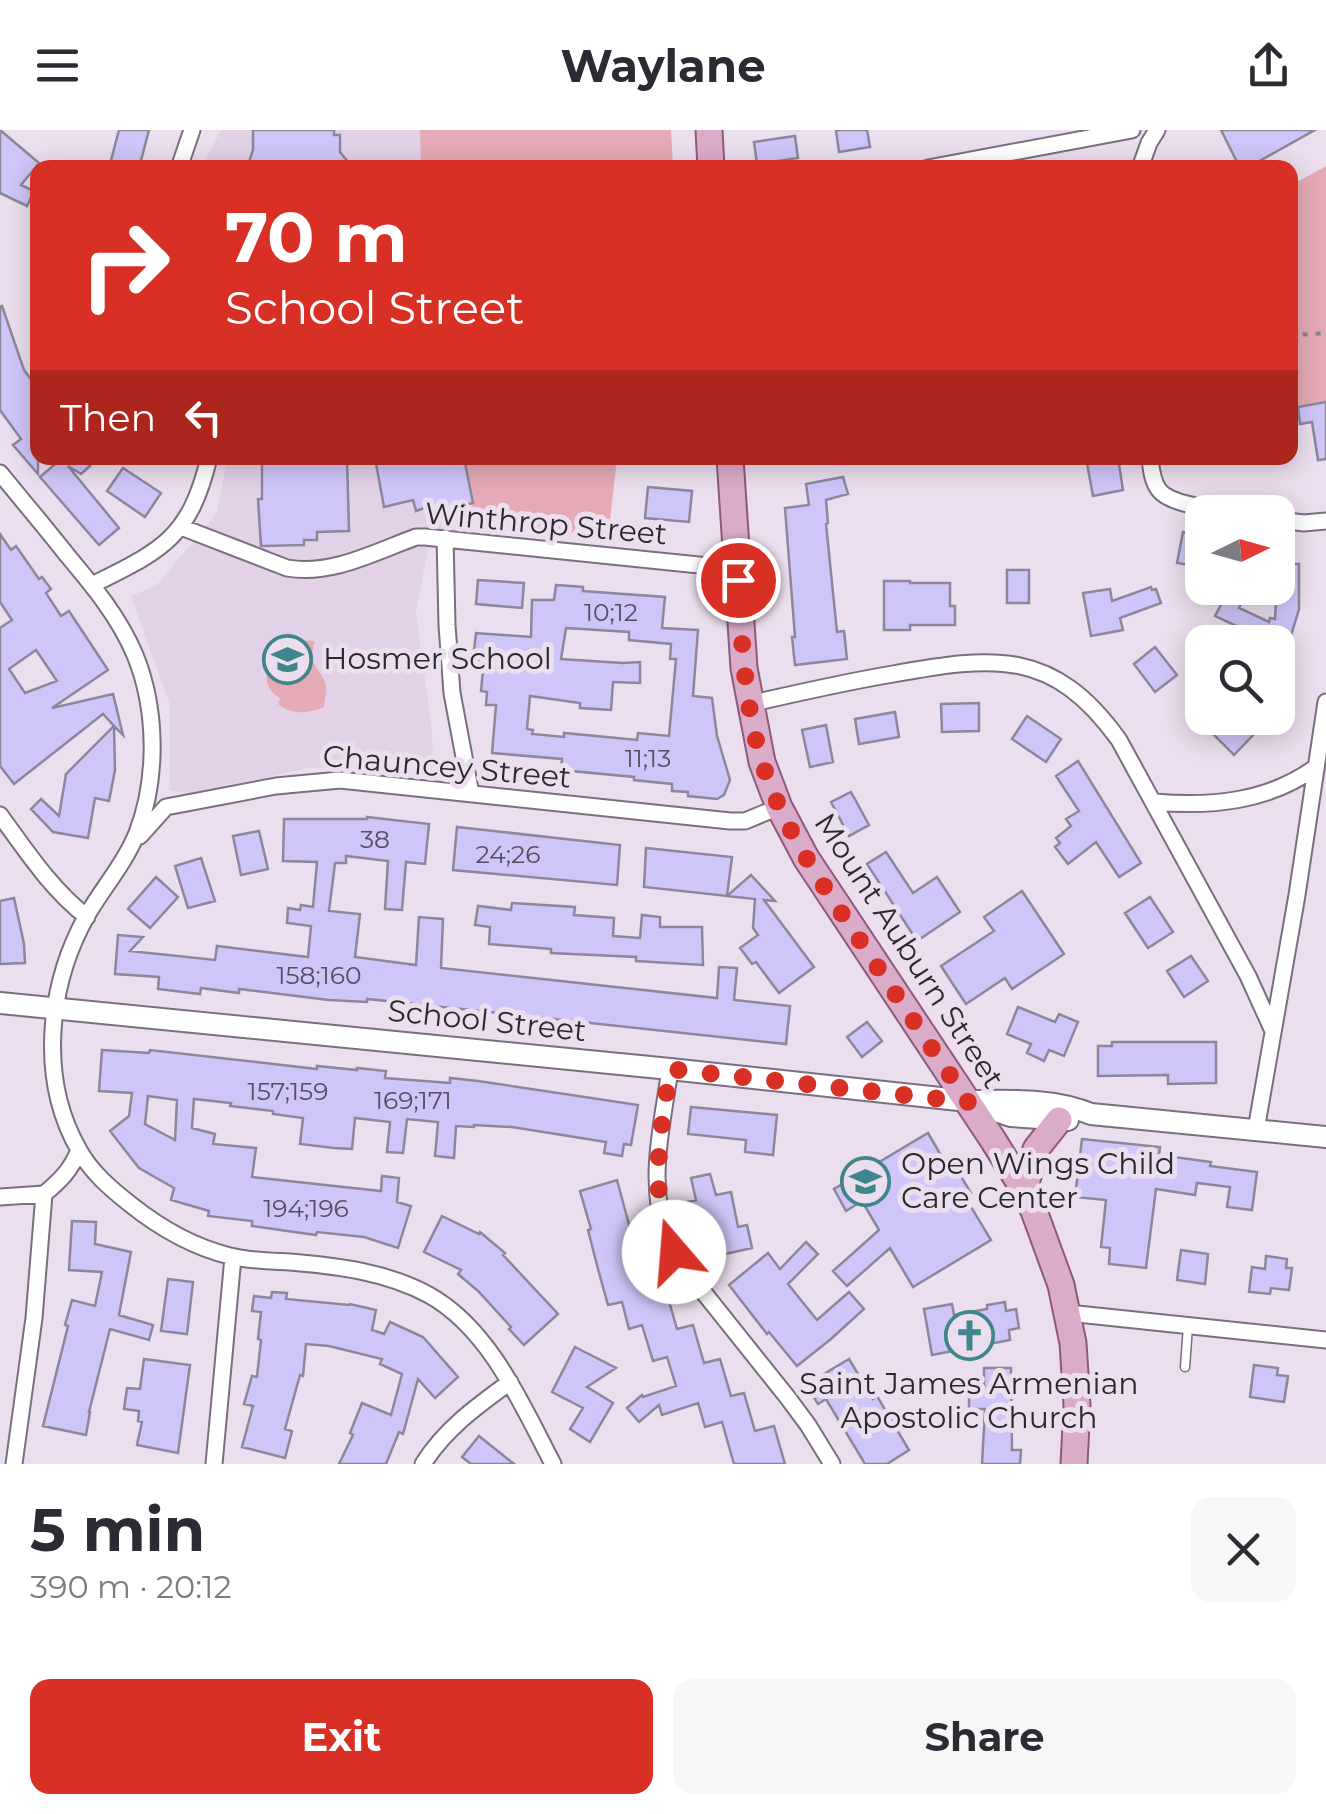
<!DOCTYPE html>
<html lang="en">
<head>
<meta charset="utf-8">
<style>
	body { margin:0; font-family:Montserrat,sans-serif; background:#f7f7f7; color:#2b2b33; height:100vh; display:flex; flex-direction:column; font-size:38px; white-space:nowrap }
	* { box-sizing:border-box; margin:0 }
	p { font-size:32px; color:#7c7c81 }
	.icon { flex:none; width:55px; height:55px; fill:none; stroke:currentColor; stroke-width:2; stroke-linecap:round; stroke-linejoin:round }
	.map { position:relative; height:1334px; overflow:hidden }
	.details { display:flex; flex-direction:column; background:#fff; flex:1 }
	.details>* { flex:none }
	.banner { position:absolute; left:30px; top:30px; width:1268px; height:305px; border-radius:20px; box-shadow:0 5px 25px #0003; background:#d93025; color:#fff; overflow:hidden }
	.needle { width:65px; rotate:85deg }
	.controls { position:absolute; left:1185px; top:365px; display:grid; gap:20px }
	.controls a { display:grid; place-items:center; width:110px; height:110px; border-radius:20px; background:#fff; box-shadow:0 5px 25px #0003; font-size:50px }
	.pin { position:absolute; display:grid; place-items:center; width:85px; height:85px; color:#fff; margin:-42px; border:5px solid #fff; border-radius:50%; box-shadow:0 2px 10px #0007 }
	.me { position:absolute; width:110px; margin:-55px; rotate:342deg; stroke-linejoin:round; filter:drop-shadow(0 0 8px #0008) }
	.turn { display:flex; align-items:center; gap:35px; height:210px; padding:0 30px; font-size:45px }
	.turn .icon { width:130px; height:130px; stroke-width:2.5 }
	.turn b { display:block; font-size:70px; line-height:85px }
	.then { display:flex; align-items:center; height:95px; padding:0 30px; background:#0003; gap:20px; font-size:38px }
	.round { display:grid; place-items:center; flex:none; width:105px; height:105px; border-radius:20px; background:#f7f7f7 }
	.overview { display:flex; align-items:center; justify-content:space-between; height:170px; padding:0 30px }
	h1 { font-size:60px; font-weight:700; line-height:75px }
	.action { display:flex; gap:20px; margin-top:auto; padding:20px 30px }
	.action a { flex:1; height:115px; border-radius:20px; background:#d93025; color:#fff; font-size:40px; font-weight:700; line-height:115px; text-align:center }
	.action a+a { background:#f7f7f7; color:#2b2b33 }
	header { display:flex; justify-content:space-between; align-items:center; height:130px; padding:0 30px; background:#fff; font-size:45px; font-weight:700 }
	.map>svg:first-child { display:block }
</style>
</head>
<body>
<header><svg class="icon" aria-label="menu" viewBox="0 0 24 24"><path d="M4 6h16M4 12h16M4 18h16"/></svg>Waylane<svg class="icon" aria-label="share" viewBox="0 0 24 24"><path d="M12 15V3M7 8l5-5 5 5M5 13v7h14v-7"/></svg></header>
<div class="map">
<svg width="1326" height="1334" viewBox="0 0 1326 1334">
	<rect width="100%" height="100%" fill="#ebdeee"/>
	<path fill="#e2d1e7" d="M 221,0 L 671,0 L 673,37 L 201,38 Z
		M 227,328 L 617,328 L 608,407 L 475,392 L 428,419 L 416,482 L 432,602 L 433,640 L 307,638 L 191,664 L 170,660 L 170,575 L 131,466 L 157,455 L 217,383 Z"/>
	<path fill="#e5aab5" d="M 420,0 L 671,0 L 673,37 L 421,37 Z
		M 1326,36 L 1326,272 L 1290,278 L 1290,56 Z
		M 452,328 L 617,328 L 608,407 L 475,392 L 465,333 L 453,334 Z
		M 301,510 L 315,511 C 308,535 316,533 325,552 C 328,560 324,570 324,577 C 307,584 293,585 278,574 L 280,568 C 255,551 269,534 287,520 L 284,513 Z"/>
	<path fill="#d0c5f9" stroke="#8c8899" stroke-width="2.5" fill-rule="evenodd" d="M 0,0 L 39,33 L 21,55 L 34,61 L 27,76 L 0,63 Z
		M 119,0 L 149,0 L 139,38 L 109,38 Z
		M 253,0 L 334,0 L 334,5 L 340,5 L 340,22 L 353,38 L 247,38 L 253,20 Z
		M 836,0 L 867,0 L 870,17 L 839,22 Z
		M 1221,0 L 1315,0 L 1247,38 L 1240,38 Z
		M 795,6 L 798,28 L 757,34 L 754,12 Z
		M 2,176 L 24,240 L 38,259 L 38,344 L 13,315 L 21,309 L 0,280 L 0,177 Z
		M 1326,272 L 1326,329 L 1318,330 L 1312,292 L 1300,294 L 1298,277 Z
		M 56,328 L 84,328 L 90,336 L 81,344 L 68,336 L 119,398 L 99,415 L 40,347 L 60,330 Z
		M 262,328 L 347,328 L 349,401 L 317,402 L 317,410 L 304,410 L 304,415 L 261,416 L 258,369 L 262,369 Z
		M 375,328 L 452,328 L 454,334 L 465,333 L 473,373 L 428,382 L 427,377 L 416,381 L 413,370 L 384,377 Z
		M 1086,328 L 1118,328 L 1123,360 L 1093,366 Z
		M 123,338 L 161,363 L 145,387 L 107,361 Z
		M 843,347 L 848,364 L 826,370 L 828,393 L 826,394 L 837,502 L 844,501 L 847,529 L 795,535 L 792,507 L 795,507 L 785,378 L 809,375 L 806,354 Z
		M 648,357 L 692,361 L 689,392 L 645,388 Z
		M 1183,402 L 1202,406 L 1202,437 L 1177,433 Z
		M 0,404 L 11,420 L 16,416 L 39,449 L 42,447 L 51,459 L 46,463 L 61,486 L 69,481 L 108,540 L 52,578 L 113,564 L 123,605 L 114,596 L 115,640 L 109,671 L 95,668 L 88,708 L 53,702 L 31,679 L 41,669 L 59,686 L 66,644 L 114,596 L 103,584 L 14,654 L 0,636 L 0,498 L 12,490 L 0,472 ZM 36,520 L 57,551 L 25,563 L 9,539 Z
		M 1278,433 L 1299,434 L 1299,479 L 1289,512 L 1262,512 L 1264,509 L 1215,486 L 1228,462 L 1243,470 L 1239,478 L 1269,492 L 1270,488 L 1275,489 Z
		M 1007,440 L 1029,440 L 1029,473 L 1007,473 Z
		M 478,450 L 524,453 L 522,478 L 476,474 Z
		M 884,451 L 910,451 L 910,453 L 950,453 L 950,476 L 955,476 L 955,495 L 910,495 L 910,500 L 884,500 Z
		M 556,455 L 583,457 L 583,461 L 665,467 L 662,498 L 698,500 L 693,566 L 712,568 L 717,606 L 730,650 L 724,665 L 717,669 L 688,666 L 688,662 L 672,661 L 672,654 L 634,650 L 634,647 L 561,640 L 562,629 L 492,623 L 496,575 L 486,575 L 487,562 L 481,561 L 484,530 L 473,529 L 476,503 L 531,507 L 532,470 L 554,470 ZM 566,498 L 629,502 L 629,510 L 671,514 L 670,529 L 676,529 L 669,606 L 638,603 L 637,610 L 564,603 L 564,607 L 532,604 L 533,600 L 527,599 L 530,566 L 580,573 L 580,578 L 611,580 L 613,552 L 640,553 L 640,532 L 623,533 L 561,529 Z
		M 1151,457 L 1152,460 L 1156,459 L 1161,473 L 1120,488 L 1123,500 L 1091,506 L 1083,463 L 1110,459 L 1112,471 Z
		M 1155,517 L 1177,545 L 1155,562 L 1134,534 Z
		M 979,573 L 979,601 L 942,602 L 941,574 Z
		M 895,582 L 899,607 L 859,614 L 855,589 Z
		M 1027,586 L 1061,609 L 1046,632 L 1012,609 Z
		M 1197,588 L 1239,588 L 1255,603 L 1234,625 Z
		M 826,595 L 833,632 L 810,637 L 802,600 Z
		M 1078,631 L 1141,733 L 1119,747 L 1096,712 L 1068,734 L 1055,717 L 1060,713 L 1056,708 L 1071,696 L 1066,689 L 1079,681 L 1056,646 Z
		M 851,662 L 869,695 L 849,706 L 831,672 Z
		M 367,687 L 429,694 L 425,734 L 406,732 L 402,780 L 385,779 L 388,731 L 346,726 L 346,733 L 335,733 L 329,781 L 360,784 L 355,827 L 416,835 L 419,787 L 443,789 L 441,838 L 717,868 L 719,837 L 737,838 L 734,870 L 790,876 L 786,914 L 367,869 L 367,872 L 329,870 L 239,859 L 239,863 L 201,858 L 200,864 L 158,859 L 159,847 L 115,844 L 118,805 L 143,807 L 130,821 L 215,830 L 217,816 L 308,827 L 311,796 L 287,793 L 288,778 L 300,780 L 301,775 L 313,777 L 317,732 L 283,731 L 284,689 L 367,689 Z
		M 457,697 L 620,715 L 617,755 L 453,740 Z
		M 259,701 L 268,739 L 241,745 L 233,706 Z
		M 646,718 L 732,727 L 727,766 L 644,757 Z
		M 886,722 L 913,763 L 937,747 L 960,782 L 917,811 L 867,734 Z
		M 201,728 L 215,771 L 188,778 L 175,736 Z
		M 751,745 L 775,771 L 764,770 L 814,837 L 779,863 L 756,832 L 752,834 L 740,818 L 758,805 L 753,798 L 755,769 L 727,766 Z
		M 156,747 L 178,767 L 150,798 L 128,779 Z
		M 1022,761 L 1064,824 L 1012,859 L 1005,848 L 966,874 L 941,836 L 994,801 L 984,787 Z
		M 1150,767 L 1173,802 L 1148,818 L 1125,783 Z
		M 14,768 L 24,814 L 25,833 L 0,834 L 0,771 Z
		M 512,773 L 575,777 L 574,785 L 614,788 L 613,806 L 640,808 L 642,785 L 660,787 L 660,797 L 702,797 L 703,835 L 636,831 L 636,827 L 551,823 L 551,819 L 489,814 L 490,797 L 475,795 L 478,776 L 511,780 Z
		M 1191,826 L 1208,851 L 1184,867 L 1167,841 Z
		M 1018,877 L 1055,892 L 1059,884 L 1078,892 L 1064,926 L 1049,920 L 1044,931 L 1027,923 L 1031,914 L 1007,904 Z
		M 867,892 L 882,911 L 862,927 L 847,907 Z
		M 1112,912 L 1216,912 L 1216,953 L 1168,954 L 1168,945 L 1098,946 L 1098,916 L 1112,916 Z
		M 102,920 L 149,923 L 150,920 L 317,939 L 317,936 L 357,940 L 357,938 L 386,941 L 385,948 L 450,953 L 450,948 L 478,951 L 638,975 L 631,1015 L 624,1014 L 622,1026 L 604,1023 L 606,1012 L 512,997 L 474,995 L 474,997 L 456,996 L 454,1028 L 435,1026 L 438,992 L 407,989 L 403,1023 L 387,1022 L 390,992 L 355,988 L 352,1019 L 334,1018 L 300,1014 L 303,988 L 273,984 L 273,981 L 230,976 L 231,973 L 194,969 L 192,998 L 215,1004 L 213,1014 L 256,1018 L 252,1047 L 381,1061 L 382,1046 L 399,1048 L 397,1072 L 411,1076 L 398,1118 L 364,1107 L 317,1102 L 316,1105 L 252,1096 L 252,1091 L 208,1086 L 209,1081 L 171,1070 L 174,1058 L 139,1038 L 110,1001 L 129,986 L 132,963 L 99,961 ZM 148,966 L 177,970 L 175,1010 L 145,994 Z
		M 691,977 L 777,985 L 773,1025 L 745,1022 L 746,1010 L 688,1004 Z
		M 928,1003 L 953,1046 L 959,1043 L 971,1063 L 965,1067 L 991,1110 L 913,1157 L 890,1118 L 847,1156 L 833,1141 L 879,1100 L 862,1071 L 846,1081 L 834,1059 Z
		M 1082,1009 L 1160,1017 L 1159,1025 L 1211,1032 L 1210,1036 L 1257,1042 L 1252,1080 L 1227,1077 L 1230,1057 L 1197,1053 L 1195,1065 L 1156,1059 L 1146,1138 L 1109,1134 L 1110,1118 L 1101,1117 L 1106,1070 L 1075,1067 Z
		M 710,1044 L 716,1065 L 731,1062 L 738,1097 L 747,1095 L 752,1118 L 707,1128 L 699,1093 L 689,1095 L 684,1073 L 696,1070 L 691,1048 Z
		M 617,1050 L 638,1128 L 641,1127 L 653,1168 L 667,1164 L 677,1199 L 693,1195 L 704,1233 L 720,1229 L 731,1266 L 744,1263 L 755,1301 L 774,1296 L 785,1334 L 734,1334 L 722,1292 L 705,1297 L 698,1273 L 662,1285 L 659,1275 L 639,1292 L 627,1278 L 642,1265 L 643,1267 L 676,1256 L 667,1227 L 653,1231 L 642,1195 L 629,1199 L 622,1172 L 608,1175 L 598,1139 L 588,1100 L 591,1099 L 580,1061 Z
		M 442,1086 L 479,1104 L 480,1102 L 505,1123 L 503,1125 L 558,1184 L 524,1215 L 509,1199 L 511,1197 L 478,1161 L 458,1144 L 461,1140 L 424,1122 Z
		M 72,1091 L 96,1092 L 95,1114 L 131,1122 L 119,1185 L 153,1195 L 149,1210 L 110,1199 L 89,1282 L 90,1282 L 86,1305 L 43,1296 L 68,1196 L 65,1195 L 72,1170 L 95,1176 L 102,1142 L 69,1140 Z
		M 806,1112 L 818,1124 L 788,1154 L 817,1190 L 849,1162 L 864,1179 L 831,1209 L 797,1236 L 769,1202 L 767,1204 L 729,1155 L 768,1123 L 780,1139 Z
		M 1181,1120 L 1208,1124 L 1205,1154 L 1177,1150 Z
		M 1266,1126 L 1287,1129 L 1286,1138 L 1292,1138 L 1289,1160 L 1271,1158 L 1270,1164 L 1249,1162 L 1252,1137 L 1265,1139 Z
		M 168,1149 L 193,1152 L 187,1204 L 161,1201 Z
		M 272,1162 L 287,1163 L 286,1169 L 349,1175 L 350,1174 L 376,1180 L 372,1200 L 384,1204 L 390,1192 L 423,1207 L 458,1247 L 435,1268 L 418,1249 L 403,1304 L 399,1302 L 386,1334 L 339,1334 L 353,1305 L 350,1303 L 362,1273 L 391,1285 L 402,1244 L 380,1234 L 382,1229 L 329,1216 L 306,1214 L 303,1246 L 300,1245 L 285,1299 L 292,1301 L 285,1328 L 242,1317 L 253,1276 L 244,1274 L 252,1246 L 257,1247 L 261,1210 L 258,1209 L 261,1182 L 252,1181 L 254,1166 L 271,1168 Z
		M 1005,1172 L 1006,1181 L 1016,1179 L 1019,1198 L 1009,1200 L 1010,1210 L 932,1225 L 924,1179 L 952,1174 L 954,1185 L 987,1179 L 987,1175 Z
		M 575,1217 L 616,1238 L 587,1257 L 613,1273 L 590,1312 L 570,1299 L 583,1278 L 552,1262 Z
		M 144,1229 L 190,1235 L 178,1323 L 137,1315 L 142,1292 L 138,1291 L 139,1281 L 124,1279 L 127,1258 L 140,1259 Z
		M 849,1229 L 873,1269 L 877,1266 L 909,1320 L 887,1334 L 865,1334 L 826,1269 L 818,1274 L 806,1255 Z
		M 1254,1235 L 1278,1238 L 1277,1245 L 1288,1246 L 1284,1272 L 1250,1267 Z
		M 984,1238 L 1011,1238 L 1012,1320 L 1021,1320 L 1020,1334 L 982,1334 L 985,1279 L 969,1279 L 969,1259 L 984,1259 Z
		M 479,1306 L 514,1334 L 471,1334 L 462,1327 Z"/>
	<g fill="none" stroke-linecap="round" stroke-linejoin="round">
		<defs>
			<path id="service" d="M 1185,1237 L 1188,1196"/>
			<path id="minor" d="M 179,38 L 192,0
				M 928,38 L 1132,0
				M 1140,38 L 1149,13 L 1157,0
				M 1150,328 C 1151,338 1152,351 1159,360 C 1171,376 1218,379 1238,382
				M 0,343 C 22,370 45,397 67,425 C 93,456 119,487 135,525 C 157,579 158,648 137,703 C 125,733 102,759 86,787 C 48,856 38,949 79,1020 C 91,1042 111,1059 130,1074 C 160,1098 193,1117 230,1126 C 250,1131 271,1131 290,1132 C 338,1136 387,1142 429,1165 C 490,1199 522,1275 553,1334
				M 1278,390 L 1304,393 L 1326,391
				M 181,397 L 287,438 C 331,446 375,422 416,407 L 425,407 L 738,439
				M 445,408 L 447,495 L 452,563 L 471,664
				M 92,455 C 162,420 189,409 209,328
				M 749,574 C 797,563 845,552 893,544 C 994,526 1053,518 1119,610 L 1248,846 L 1273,901
				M 1154,672 C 1211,677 1268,672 1316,637
				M 0,685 C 27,722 51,759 87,787
				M 140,706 L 166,677 L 276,656 L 340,650 L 730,691 L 745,691 L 779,677
				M 670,939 C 663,991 647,1051 666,1103 C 671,1118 680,1131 689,1144 L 788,1268 L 808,1295 L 832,1334
				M 1256,1000 L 1297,765 L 1326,572
				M 0,1067 L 44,1064
				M 1068,1183 L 1326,1210
				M 14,1334 L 34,1188 L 44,1064 C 60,1051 71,1040 79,1020
				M 214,1334 L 233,1127
				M 423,1334 C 445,1299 477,1276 510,1252"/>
			<path id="tertiary" d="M 0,873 L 670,939 L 968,971 C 1008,971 1053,968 1091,984 L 1326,1007
				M 984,977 L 1011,986 L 1068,990"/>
			<path id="primary" d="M 709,0 L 711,38
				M 730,328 L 744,538 L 762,632 L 779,677 L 806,728 L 993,1010 L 1024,1060 L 1034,1081 L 1061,1155 L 1073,1213 L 1077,1275 L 1074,1334
				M 1024,1060 L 1036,1019 L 1059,990"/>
		</defs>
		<use href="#service" stroke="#7a6f7e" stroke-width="11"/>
		<use href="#minor" stroke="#7a6f7e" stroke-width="19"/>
		<use href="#tertiary" stroke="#7a6f7e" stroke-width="24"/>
		<use href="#primary" stroke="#8e5a7c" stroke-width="29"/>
		<path stroke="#8c848f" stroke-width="4" stroke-dasharray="5 8" stroke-linecap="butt" d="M 1290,203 L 1295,205 L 1326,203"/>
		<use href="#service" stroke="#fff" stroke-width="8"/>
		<use href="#minor" stroke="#fff" stroke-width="15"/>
		<use href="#tertiary" stroke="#fff" stroke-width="20"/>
		<use href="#primary" stroke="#dbacca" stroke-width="25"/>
	</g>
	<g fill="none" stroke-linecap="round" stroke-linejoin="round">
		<path stroke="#d93025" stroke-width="18" stroke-dasharray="0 32.4" d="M 674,1122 C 647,1061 661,1003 670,939 L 968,972 C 931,917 894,862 857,806 C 820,751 782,696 762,632 C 744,574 742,511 738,450"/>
	</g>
	<defs>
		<symbol id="school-ring" viewBox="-11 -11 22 22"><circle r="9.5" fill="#ebdeee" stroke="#3e8689" stroke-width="1.5"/><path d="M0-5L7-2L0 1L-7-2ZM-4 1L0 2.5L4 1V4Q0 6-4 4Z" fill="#3e8689"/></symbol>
		<symbol id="church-ring" viewBox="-11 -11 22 22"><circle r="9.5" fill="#ebdeee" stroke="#3e8689" stroke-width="1.5"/><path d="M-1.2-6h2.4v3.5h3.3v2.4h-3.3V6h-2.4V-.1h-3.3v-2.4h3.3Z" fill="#3e8689"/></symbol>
	</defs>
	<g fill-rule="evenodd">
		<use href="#school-ring" x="260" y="502" width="55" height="55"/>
		<use href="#school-ring" x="838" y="1024" width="55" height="55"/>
		<use href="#church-ring" x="942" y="1178" width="55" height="55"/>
	</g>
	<g text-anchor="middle" stroke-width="10" stroke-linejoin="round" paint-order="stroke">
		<g font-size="25" fill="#554f61">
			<text x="611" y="491">10;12</text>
			<text x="648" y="637">11;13</text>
			<text x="375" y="718">38</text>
			<text x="508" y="733">24;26</text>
			<text x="319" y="854">158;160</text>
			<text x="288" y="970">157;159</text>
			<text x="413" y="979">169;171</text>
			<text x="306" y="1087">194;196</text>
		</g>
		<g font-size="30" fill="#2c282e" stroke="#ebdeee">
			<text transform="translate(546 394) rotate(5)" y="10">Winthrop Street</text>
			<text transform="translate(447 637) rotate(5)" y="10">Chauncey Street</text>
			<text transform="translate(909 821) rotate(57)" y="10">Mount Auburn Street</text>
			<text transform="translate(487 891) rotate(6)" y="10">School Street</text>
		</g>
		<g font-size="30" fill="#2c282e" stroke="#ebdeee" text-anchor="start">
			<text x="323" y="539">Hosmer School</text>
			<text x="901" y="1044">Open Wings Child<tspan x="901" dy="34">Care Center</tspan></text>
			<text x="969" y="1264" text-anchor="middle">Saint James Armenian<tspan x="969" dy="34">Apostolic Church</tspan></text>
		</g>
	</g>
</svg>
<div class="controls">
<a><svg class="needle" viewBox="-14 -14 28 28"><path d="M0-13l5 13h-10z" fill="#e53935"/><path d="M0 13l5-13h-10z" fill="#7c7c81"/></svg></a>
<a><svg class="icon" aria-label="search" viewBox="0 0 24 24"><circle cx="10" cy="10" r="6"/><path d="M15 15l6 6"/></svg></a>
</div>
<div class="pin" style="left:738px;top:450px;background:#d93025"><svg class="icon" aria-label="arrive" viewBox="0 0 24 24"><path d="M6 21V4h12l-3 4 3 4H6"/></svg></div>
<svg class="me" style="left:674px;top:1122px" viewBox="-20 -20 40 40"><circle r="19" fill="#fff"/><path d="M0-13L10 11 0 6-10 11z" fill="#d93025"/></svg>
<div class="banner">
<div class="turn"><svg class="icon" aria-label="right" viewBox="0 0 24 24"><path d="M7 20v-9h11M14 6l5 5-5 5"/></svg><div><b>70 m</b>School Street</div></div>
<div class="then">Then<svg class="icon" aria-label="left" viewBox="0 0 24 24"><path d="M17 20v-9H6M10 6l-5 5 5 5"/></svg></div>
</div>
</div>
<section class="details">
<div class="overview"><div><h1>5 min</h1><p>390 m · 20:12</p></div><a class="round"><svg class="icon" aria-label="close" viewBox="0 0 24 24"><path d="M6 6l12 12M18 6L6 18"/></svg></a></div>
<div class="action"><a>Exit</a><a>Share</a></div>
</section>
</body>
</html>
